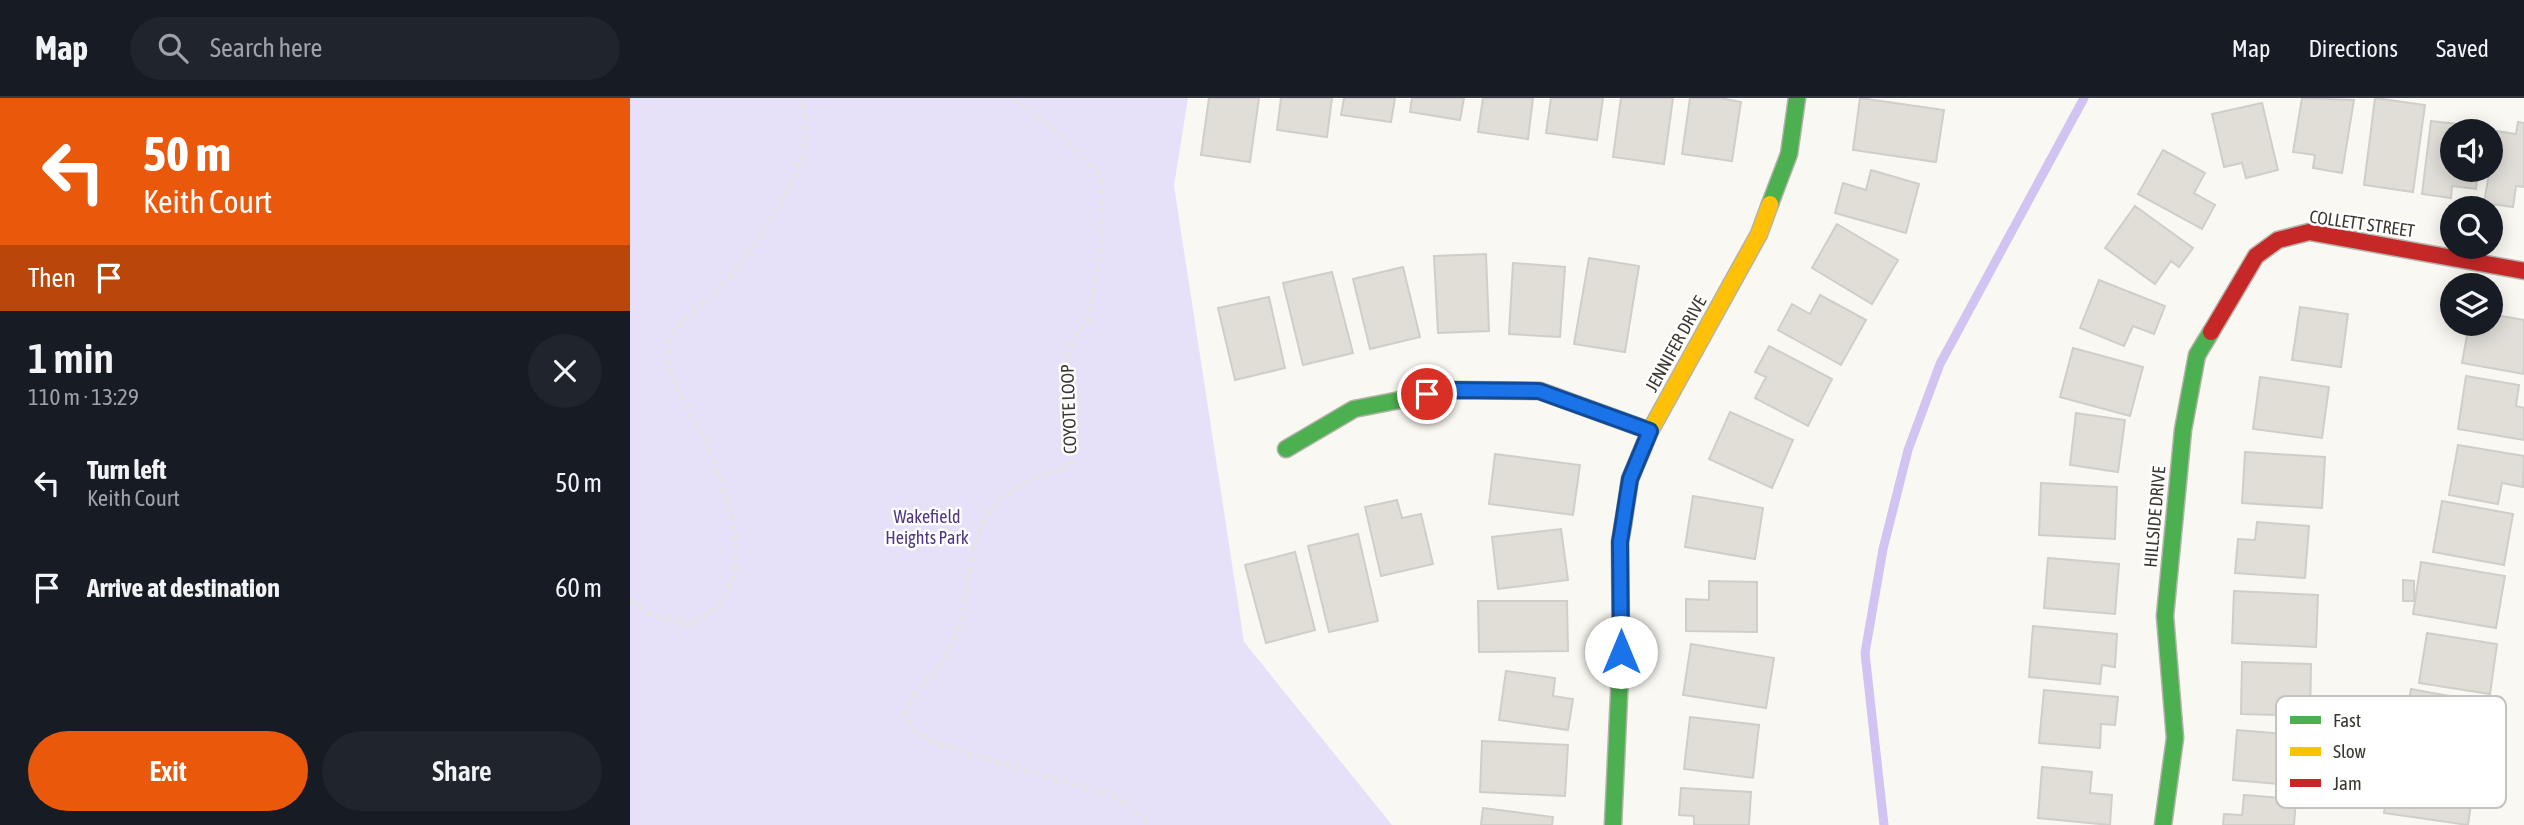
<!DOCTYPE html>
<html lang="en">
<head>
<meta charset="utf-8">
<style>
	body { margin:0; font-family:"Asap Condensed",sans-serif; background:#20242c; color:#f1f3f6; height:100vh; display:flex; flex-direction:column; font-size:26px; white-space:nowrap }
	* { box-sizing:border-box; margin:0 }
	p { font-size:23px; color:#9ea1a6 }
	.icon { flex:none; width:38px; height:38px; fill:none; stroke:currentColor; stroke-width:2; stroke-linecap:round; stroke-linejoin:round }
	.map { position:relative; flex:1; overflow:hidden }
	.panel { display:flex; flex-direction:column; background:#171b24; width:630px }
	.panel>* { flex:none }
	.top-card { background:#ea580c; color:#fff; overflow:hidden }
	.fabs { position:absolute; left:1810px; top:21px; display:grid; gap:14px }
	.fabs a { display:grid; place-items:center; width:63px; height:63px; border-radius:50%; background:#171b24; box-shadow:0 4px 18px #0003; font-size:35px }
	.pin { position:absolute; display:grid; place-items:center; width:60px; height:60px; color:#fff; margin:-30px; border:4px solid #fff; border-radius:50%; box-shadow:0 2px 7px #0007 }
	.me { position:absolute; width:77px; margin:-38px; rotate:0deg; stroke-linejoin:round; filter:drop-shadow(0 0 5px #0008) }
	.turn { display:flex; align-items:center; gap:24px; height:147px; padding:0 28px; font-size:32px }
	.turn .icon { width:91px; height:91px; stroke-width:2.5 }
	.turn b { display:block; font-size:49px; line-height:60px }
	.then { display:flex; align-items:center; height:66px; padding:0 28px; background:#0003; gap:14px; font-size:26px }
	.round { display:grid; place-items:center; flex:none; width:74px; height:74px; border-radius:37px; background:#20242c }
	.overview { display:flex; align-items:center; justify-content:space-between; height:119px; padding:0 28px }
	h1 { font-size:42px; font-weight:600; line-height:52px }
	.button { display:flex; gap:14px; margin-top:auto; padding:14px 28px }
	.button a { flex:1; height:80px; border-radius:42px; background:#ea580c; color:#fff; font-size:28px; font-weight:600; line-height:80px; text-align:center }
	.button a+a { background:#20242c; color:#f1f3f6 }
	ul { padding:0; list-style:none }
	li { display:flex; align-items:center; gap:21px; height:105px; padding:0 28px }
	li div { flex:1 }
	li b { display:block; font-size:26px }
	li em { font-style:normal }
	header { display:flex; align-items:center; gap:42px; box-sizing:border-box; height:98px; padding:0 35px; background:#171b24; border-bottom:2px solid #363941 }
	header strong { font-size:33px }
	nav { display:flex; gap:38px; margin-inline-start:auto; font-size:24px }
	.search { width:490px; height:63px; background:#20242c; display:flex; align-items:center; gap:18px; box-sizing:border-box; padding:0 24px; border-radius:38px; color:#9ea1a6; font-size:26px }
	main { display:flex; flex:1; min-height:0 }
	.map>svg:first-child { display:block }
</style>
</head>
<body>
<header>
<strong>Map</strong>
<div class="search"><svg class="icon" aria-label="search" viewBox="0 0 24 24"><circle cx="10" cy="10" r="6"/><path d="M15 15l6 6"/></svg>Search here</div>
<nav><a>Map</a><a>Directions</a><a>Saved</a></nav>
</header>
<main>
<section class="panel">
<div class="top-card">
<div class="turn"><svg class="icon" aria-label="left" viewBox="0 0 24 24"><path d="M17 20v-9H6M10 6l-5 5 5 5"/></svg><div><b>50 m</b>Keith Court</div></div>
<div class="then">Then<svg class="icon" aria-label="arrive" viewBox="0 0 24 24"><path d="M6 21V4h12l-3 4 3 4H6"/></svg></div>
</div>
<div class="overview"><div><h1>1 min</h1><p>110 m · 13:29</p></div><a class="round"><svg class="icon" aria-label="close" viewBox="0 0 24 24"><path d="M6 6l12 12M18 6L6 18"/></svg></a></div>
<ul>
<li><svg class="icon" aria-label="left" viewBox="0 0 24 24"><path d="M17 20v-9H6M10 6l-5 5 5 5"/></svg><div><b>Turn left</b><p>Keith Court</p></div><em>50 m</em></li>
<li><svg class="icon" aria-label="arrive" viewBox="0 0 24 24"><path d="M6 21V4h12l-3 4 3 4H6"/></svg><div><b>Arrive at destination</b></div><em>60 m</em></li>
</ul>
<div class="button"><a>Exit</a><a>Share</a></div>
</section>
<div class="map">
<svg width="1894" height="727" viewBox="0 0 1894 727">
	<rect width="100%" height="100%" fill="#faf8f2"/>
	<path fill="#e7e0f9" d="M 0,0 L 558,0 L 544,88 L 614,544 L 762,727 L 0,727 Z"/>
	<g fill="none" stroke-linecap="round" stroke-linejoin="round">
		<path stroke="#d1c4f2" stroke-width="9" d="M 1254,727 L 1235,555 L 1253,451 L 1278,352 L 1310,266 L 1454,0"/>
	</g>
	<path fill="#e0ded7" stroke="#d0cec8" stroke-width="2" d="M 579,0 L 629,0 L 620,64 L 571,57 Z
		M 651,0 L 702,0 L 697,39 L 647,32 Z
		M 714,0 L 765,0 L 761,24 L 711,17 Z
		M 782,0 L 834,0 L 830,22 L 780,14 Z
		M 853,0 L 903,0 L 898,41 L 848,34 Z
		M 921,0 L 973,0 L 967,42 L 916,35 Z
		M 991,0 L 1043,0 L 1034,66 L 983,59 Z
		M 1060,0 L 1090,0 L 1111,4 L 1102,63 L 1052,56 Z
		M 1230,0 L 1314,12 L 1306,64 L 1223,52 Z
		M 1672,0 L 1724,2 L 1712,75 L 1683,70 L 1685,57 L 1663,54 Z
		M 1745,0 L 1795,7 L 1783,94 L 1734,87 Z
		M 1632,5 L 1648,72 L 1616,80 L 1612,65 L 1594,69 L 1582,16 Z
		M 1801,23 L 1853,29 L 1853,33 L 1822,33 L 1822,72 L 1848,72 L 1846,91 L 1822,88 L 1821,100 L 1792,96 Z
		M 1888,24 L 1894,25 L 1894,89 L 1886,88 L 1883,109 L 1854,105 L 1866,33 L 1886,36 Z
		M 1533,52 L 1575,75 L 1564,95 L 1585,107 L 1572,131 L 1508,96 Z
		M 1241,72 L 1289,86 L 1276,135 L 1205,115 L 1213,85 L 1236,92 Z
		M 1505,108 L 1563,150 L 1549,169 L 1541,163 L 1525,186 L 1475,150 Z
		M 1207,126 L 1268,162 L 1242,206 L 1182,170 Z
		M 856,156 L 859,233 L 808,235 L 804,158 Z
		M 959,160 L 1009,168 L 995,254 L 944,246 Z
		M 883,165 L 935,169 L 930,239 L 879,236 Z
		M 773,169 L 790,239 L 740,251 L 723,181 Z
		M 702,174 L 723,255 L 673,267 L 653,185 Z
		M 1469,182 L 1535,208 L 1524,236 L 1503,228 L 1494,248 L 1450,230 Z
		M 1190,197 L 1236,222 L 1211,267 L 1148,232 L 1162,206 L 1180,216 Z
		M 639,199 L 655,270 L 605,282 L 588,210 Z
		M 1670,209 L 1718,216 L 1711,269 L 1662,262 Z
		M 1860,216 L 1894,222 L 1894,276 L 1832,265 L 1839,226 L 1860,226 Z
		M 1139,248 L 1202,281 L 1178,328 L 1125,300 L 1136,279 L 1125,274 Z
		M 1443,250 L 1513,269 L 1500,318 L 1430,299 Z
		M 1836,278 L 1889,287 L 1886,308 L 1894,310 L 1894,342 L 1828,331 Z
		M 1630,279 L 1699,289 L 1692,340 L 1623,331 Z
		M 1100,314 L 1163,342 L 1142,390 L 1079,361 Z
		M 1446,315 L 1495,322 L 1488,374 L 1440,367 Z
		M 1828,347 L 1894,358 L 1893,389 L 1872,385 L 1868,406 L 1819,397 Z
		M 1615,354 L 1695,359 L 1692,410 L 1612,405 Z
		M 865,356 L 950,367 L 943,417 L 859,406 Z
		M 1411,385 L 1487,389 L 1485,441 L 1409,437 Z
		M 1063,398 L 1133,410 L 1125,461 L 1055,449 Z
		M 767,402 L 772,420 L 791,416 L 803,466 L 751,478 L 735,409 Z
		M 1812,403 L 1883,416 L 1874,467 L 1803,454 Z
		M 1627,424 L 1679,428 L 1675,480 L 1605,475 L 1608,441 L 1625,442 Z
		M 931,431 L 938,482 L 868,491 L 862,439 Z
		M 728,436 L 748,523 L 699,534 L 678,448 Z
		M 665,454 L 685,532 L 636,545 L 615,467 Z
		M 1418,460 L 1489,466 L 1485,516 L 1414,510 Z
		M 1791,464 L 1875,478 L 1866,530 L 1783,516 Z
		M 1773,482 L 1784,483 L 1784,503 L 1773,503 Z
		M 1079,483 L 1127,484 L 1127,534 L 1056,533 L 1056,501 L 1079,502 Z
		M 1604,493 L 1688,497 L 1686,549 L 1602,545 Z
		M 848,503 L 937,503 L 938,553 L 849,554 Z
		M 1403,528 L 1487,536 L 1485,569 L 1472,567 L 1470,586 L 1399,579 Z
		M 1797,535 L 1867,546 L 1860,596 L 1789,585 Z
		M 1061,546 L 1144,560 L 1136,610 L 1053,597 Z
		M 1612,564 L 1681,566 L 1680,618 L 1611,616 Z
		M 876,573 L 925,580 L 923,598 L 943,601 L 938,632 L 869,622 Z
		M 1781,591 L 1852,604 L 1844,655 L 1772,642 Z
		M 1414,592 L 1488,599 L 1485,627 L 1471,626 L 1470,650 L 1409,645 Z
		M 1060,619 L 1129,627 L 1123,680 L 1054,671 Z
		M 1607,632 L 1690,639 L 1686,689 L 1603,682 Z
		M 852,643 L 938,647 L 935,698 L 850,694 Z
		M 1762,664 L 1845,678 L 1838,727 L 1754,715 Z
		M 1412,669 L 1462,674 L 1460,695 L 1482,697 L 1480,727 L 1408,720 Z
		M 1051,690 L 1121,694 L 1119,727 L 1064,727 L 1064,718 L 1049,717 Z
		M 1614,697 L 1666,701 L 1664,727 L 1593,727 L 1594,716 L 1612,717 Z
		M 853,710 L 923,719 L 922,727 L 851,727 Z"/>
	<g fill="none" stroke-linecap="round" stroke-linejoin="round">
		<defs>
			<path id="fast" d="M 1140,106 L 1159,56 L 1167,0
				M 656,351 L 724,311 L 821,292 L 910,293 L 1020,333
				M 983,727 L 991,554 L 990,444 L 993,427
				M 1533,727 L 1545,640 L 1535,518 L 1553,332 L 1567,257 L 1581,234"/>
			<path id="slow" d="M 993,427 L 1000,381 L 1020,333 L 1129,136 L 1140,106"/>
			<path id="jam" d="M 1581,234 L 1626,158 L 1648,142 L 1679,134 L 1894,173"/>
		</defs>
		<use href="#fast" stroke="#b4b2ab" stroke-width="19"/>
		<use href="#slow" stroke="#b4b2ab" stroke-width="19"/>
		<use href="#jam" stroke="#b4b2ab" stroke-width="19"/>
		<path stroke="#e4e4e2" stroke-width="4.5" stroke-dasharray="5 5" stroke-linecap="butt" d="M 383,0 L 431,37 L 471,78 L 471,147 L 458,223 L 443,241 L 436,262 L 442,311 L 444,360 L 436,370 L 400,382 L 370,400 L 356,420 L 345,445 L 330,527 L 310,567 L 284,597 L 276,616 C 282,634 291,639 308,646 L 485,699 L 503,711 L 521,727
			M 0,502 L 21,516 L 61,527 C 75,518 88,511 96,496 C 122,453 90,374 71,333 C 61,313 46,293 39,272 C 36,266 38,258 38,251 C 39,226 68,212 84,196 C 114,165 171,85 175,42 C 177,29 175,13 173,0"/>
		<use href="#fast" stroke="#4caf50" stroke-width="16"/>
		<use href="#slow" stroke="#ffc107" stroke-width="16"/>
		<use href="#jam" stroke="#c62828" stroke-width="16"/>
	</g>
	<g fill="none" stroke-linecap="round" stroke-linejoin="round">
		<defs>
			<path id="route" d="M 797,296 L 821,292 L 909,293 L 1020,333 L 1000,381 L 990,444 L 991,554"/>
		</defs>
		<use href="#route" stroke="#114b97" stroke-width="18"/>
		<use href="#route" stroke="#1a73e8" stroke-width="12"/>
	</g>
	<g text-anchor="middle" stroke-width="5" stroke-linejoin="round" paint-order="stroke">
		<g font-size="18" fill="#3b3830" stroke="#fff">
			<text transform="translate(1732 126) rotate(8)" y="6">COLLETT STREET</text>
			<text transform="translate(1046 246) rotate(-61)" y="6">JENNIFER DRIVE</text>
			<text transform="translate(439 311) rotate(-92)" y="6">COYOTE LOOP</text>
			<text transform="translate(1525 419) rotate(-85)" y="6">HILLSIDE DRIVE</text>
		</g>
		<g font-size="18" fill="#4f3584" stroke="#fff">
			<text x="297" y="425">Wakefield<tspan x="297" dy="21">Heights Park</tspan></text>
		</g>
	</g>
	<rect x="1646" y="598" width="230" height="112" rx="10" fill="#fff" stroke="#c4c3c1" stroke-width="2"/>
	<rect x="1660" y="618" width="31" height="8" fill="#4caf50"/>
	<rect x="1660" y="649" width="31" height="9" fill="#ffc107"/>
	<rect x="1660" y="681" width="31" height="8" fill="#c62828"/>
	<g font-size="19" fill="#3b3830">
		<text x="1703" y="629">Fast</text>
		<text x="1703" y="660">Slow</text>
		<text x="1703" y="692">Jam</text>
	</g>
</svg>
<div class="fabs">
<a><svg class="icon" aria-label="sound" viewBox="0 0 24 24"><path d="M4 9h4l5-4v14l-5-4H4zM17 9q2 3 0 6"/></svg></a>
<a><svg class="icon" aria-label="search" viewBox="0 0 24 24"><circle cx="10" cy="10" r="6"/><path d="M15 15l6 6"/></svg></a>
<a><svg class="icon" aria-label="layers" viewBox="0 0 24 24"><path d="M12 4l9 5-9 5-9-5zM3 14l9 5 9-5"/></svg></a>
</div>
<div class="pin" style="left:797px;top:296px;background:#d93025"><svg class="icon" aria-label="arrive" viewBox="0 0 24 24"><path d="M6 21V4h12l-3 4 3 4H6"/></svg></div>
<svg class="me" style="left:991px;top:554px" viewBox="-20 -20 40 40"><circle r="19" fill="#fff"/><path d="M0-13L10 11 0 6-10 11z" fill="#1a73e8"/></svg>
</div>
</main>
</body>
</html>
